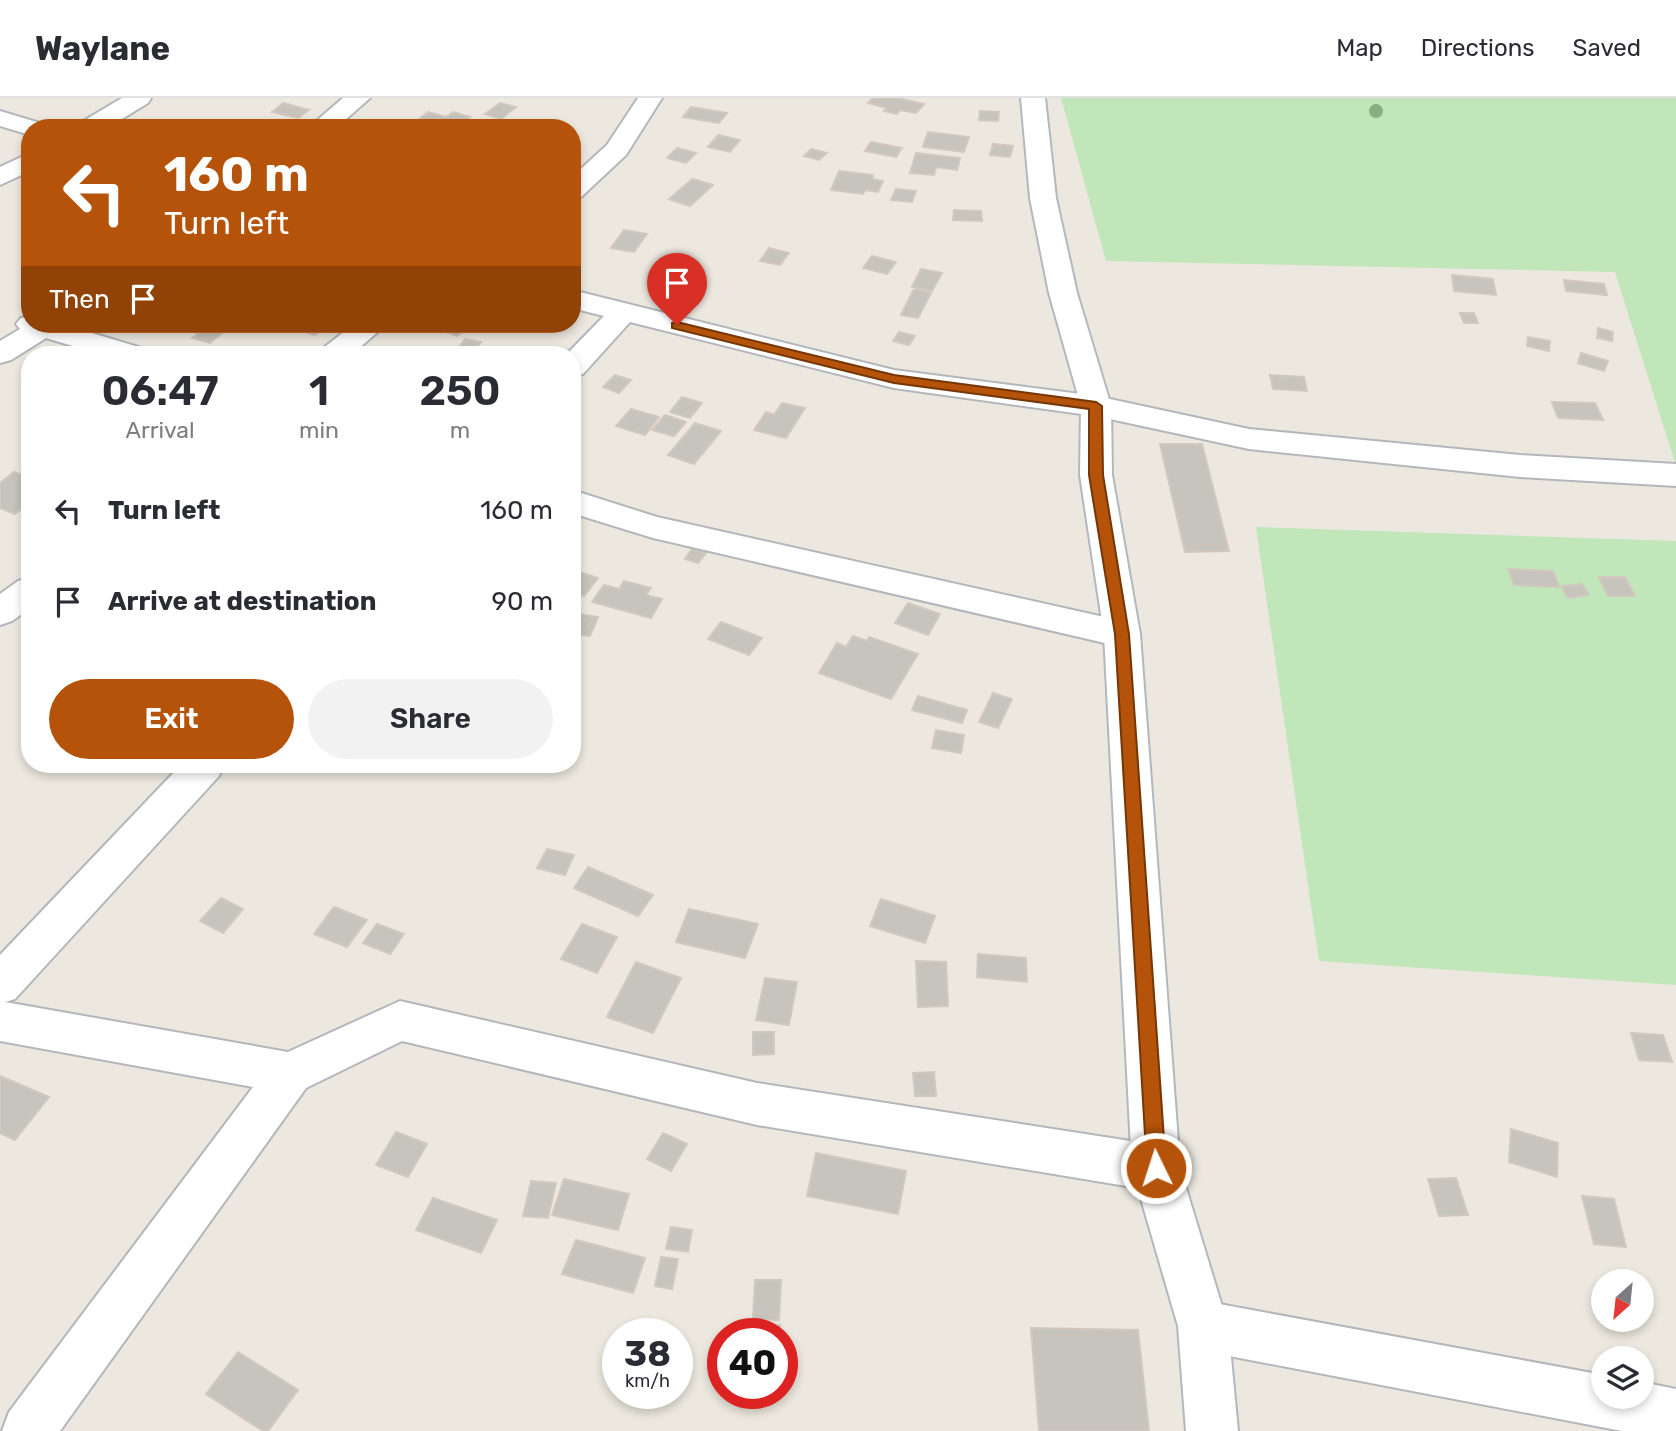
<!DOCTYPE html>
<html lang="en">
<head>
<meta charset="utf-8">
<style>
	body { margin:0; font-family:Rubik,sans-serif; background:#f2f2f3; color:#2b2b33; height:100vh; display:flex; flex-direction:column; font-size:26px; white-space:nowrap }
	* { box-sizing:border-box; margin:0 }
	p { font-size:23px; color:#7c7c81 }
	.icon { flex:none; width:38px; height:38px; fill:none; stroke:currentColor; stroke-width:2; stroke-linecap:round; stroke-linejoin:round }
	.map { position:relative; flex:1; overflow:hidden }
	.drawer { position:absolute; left:21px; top:248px; width:560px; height:427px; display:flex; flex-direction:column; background:#fff; border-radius:28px; box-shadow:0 4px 10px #0003 }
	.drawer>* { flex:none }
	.top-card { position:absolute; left:21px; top:21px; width:560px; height:214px; border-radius:28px; box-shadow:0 4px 10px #0003; background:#b45309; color:#fff; overflow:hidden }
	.needle { width:46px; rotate:207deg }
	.tools { position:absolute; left:1591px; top:1171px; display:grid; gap:14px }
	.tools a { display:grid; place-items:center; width:63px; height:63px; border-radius:50%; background:#fff; box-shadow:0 4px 10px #0003; font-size:35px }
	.speed { position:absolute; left:602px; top:1220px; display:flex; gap:14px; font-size:35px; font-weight:700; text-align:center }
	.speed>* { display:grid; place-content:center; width:91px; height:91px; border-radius:50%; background:#fff; box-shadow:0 4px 10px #0003; line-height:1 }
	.speed small { font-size:18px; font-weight:400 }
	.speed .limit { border:10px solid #d22; background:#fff; color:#111 }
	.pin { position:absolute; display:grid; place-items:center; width:60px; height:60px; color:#fff; margin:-72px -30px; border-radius:50% 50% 50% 0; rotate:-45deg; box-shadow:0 0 7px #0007 }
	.pin .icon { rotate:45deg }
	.me { position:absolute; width:77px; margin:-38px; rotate:356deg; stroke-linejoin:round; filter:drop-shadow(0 0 5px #0008) }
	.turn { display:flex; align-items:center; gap:24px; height:147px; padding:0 28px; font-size:32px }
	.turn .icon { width:91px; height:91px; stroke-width:2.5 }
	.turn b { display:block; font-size:49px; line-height:60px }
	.then { display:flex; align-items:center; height:66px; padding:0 28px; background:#0003; gap:14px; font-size:26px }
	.eta { display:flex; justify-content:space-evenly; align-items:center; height:119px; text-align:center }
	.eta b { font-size:42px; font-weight:600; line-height:49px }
	.cta { display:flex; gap:14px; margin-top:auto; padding:14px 28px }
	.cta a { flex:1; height:80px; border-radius:42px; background:#b45309; color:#fff; font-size:28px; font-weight:600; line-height:80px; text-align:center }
	.cta a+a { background:#f2f2f3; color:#2b2b33 }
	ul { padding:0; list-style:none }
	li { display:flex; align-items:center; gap:21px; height:91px; padding:0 28px }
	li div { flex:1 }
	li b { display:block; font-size:26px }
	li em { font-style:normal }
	header { display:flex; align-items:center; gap:42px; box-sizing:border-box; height:98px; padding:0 35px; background:#fff; border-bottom:2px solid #e1e1e2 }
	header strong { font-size:33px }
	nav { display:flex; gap:38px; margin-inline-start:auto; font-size:24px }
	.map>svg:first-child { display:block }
</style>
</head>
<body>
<header>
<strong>Waylane</strong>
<nav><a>Map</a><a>Directions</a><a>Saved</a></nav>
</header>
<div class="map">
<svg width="1676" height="1333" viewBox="0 0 1676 1333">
	<rect width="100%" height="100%" fill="#ece8df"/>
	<path fill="#c0e6ba" d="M 1061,0 L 1676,0 L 1676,368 L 1615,174 L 1106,163 Z
		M 1256,429 L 1676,443 L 1676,887 L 1319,863 Z"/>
	<path fill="#c7c3bd" stroke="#d1c9be" stroke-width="2" d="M 873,0 L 898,0 L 924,6 L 916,15 L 900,12 L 897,16 L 884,13 L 887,10 L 868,5 Z
		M 283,5 L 309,12 L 298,20 L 272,14 Z
		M 500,5 L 516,9 L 501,21 L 485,16 Z
		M 691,9 L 727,15 L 719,25 L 683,19 Z
		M 980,13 L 999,14 L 998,23 L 979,22 Z
		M 428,14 L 446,19 L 453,14 L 470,19 L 456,30 L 408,30 Z
		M 928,34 L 969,39 L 964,54 L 923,49 Z
		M 718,37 L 740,42 L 730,54 L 708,49 Z
		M 871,44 L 902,50 L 896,59 L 865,53 Z
		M 993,46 L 1013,48 L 1010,59 L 990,57 Z
		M 677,50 L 696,55 L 686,65 L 667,60 Z
		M 811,51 L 827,55 L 819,62 L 804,58 Z
		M 916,55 L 960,60 L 957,72 L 936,69 L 934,77 L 910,75 Z
		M 839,73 L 873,77 L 872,81 L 883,83 L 878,94 L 865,92 L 863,96 L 831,92 Z
		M 692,81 L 713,87 L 690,108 L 669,101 Z
		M 896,91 L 916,93 L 912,104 L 891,102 Z
		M 954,112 L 981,113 L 982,123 L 953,122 Z
		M 624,132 L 647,136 L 634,154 L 611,150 Z
		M 769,150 L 789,155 L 780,167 L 760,163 Z
		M 872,158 L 896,164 L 887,176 L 863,170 Z
		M 921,171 L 942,175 L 932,193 L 912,189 Z
		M 1452,177 L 1493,181 L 1496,197 L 1454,193 Z
		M 1564,182 L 1604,186 L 1607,197 L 1566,193 Z
		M 914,191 L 931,195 L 918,220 L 901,217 Z
		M 1460,215 L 1474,215 L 1478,225 L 1464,225 Z
		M 210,226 L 228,230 L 210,245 L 192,240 Z
		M 279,226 L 329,226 L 315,237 Z
		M 445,226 L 474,226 L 457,238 L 438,231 Z
		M 1598,230 L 1613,234 L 1612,243 L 1597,240 Z
		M 899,234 L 915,238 L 909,247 L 893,243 Z
		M 1528,239 L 1550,243 L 1549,253 L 1527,248 Z
		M 465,241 L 481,244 L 471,257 L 453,257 Z
		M 1581,255 L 1608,263 L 1604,273 L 1578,265 Z
		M 615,277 L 631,282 L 619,295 L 603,289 Z
		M 1270,277 L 1304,279 L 1307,293 L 1273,291 Z
		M 682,299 L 702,305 L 690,320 L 670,314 Z
		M 1552,304 L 1595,305 L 1603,322 L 1558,320 Z
		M 782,305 L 805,310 L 786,340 L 754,332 L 766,314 L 774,317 Z
		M 631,311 L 659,319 L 645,337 L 616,328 Z
		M 665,317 L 686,324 L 674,338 L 652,332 Z
		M 695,325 L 721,333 L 694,366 L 668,357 Z
		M 1160,346 L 1202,346 L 1229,453 L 1185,454 Z
		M 14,374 L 30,380 L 30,404 L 15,416 L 0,410 L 0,385 Z
		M 692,451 L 706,455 L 698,465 L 685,461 Z
		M 1508,471 L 1553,473 L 1559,489 L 1514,487 Z
		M 576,473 L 598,480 L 584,498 L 572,494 L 572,477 Z
		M 1599,479 L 1625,479 L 1635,498 L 1608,498 Z
		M 624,483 L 651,490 L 646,497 L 662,501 L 651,520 L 592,504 L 604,487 L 619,491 Z
		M 1582,486 L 1589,497 L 1568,500 L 1561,488 Z
		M 908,505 L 940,516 L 928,537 L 895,525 Z
		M 572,515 L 598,519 L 590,538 L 572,536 Z
		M 721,524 L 762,540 L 749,557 L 708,541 Z
		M 853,538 L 867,543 L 869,539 L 918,556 L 891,601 L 819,575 L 837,545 L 846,549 Z
		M 993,595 L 1012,601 L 998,630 L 979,624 Z
		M 918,598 L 967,612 L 962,625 L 912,612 Z
		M 936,632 L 964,637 L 961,655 L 932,650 Z
		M 547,751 L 574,757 L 565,777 L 537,770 Z
		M 588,769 L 653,797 L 638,818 L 574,790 Z
		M 221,800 L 243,811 L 223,835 L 200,823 Z
		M 881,801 L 935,818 L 925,845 L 870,828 Z
		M 334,809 L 367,822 L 347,849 L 314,836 Z
		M 689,811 L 758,826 L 745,860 L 676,844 Z
		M 377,826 L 404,836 L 390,856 L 363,845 Z
		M 582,826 L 617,839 L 597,875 L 561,861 Z
		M 978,856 L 1026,860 L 1027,884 L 977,879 Z
		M 916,863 L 946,864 L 948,908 L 918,909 Z
		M 636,864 L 681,880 L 653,935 L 607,919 Z
		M 765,880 L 797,884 L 789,927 L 756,922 Z
		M 753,934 L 774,934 L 774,956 L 753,957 Z
		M 1631,935 L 1663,937 L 1672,964 L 1639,962 Z
		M 934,974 L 936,998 L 915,998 L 913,975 Z
		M 0,978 L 49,999 L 15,1042 L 0,1035 Z
		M 1511,1031 L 1558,1045 L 1557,1079 L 1509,1064 Z
		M 396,1034 L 427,1046 L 408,1079 L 376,1067 Z
		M 663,1035 L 687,1046 L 671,1073 L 647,1061 Z
		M 816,1055 L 906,1073 L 898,1116 L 807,1098 Z
		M 1456,1080 L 1468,1117 L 1439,1118 L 1428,1081 Z
		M 564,1081 L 629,1096 L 618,1132 L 552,1117 Z
		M 531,1083 L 556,1085 L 548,1120 L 523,1118 Z
		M 1582,1098 L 1614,1101 L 1626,1149 L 1594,1146 Z
		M 433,1100 L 497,1122 L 481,1155 L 416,1132 Z
		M 671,1129 L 692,1132 L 688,1154 L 666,1151 Z
		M 576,1142 L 645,1160 L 633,1195 L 562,1176 Z
		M 661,1159 L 678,1161 L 672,1191 L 655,1188 Z
		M 755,1182 L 781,1182 L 779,1222 L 753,1221 Z
		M 780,1227 L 780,1236 L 738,1236 L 738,1228 Z
		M 1031,1230 L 1138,1232 L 1149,1333 L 1039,1333 Z
		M 238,1254 L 298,1292 L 268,1333 L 263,1333 L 206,1296 Z"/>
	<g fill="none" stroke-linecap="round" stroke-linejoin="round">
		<defs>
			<path id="street" d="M 122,0 L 151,0 L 148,5 L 107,30 L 77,30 L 80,25 Z
				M 343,0 L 370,0 L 336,30 L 308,30 Z
				M 638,0 L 662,0 L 626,57 L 581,99 L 572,101 L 572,79 L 607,47 Z
				M 0,13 L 40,25 L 43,30 L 30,30 L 30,37 L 0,28 Z
				M 30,55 L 30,73 L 0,87 L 0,69 Z
				M 572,192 L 894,272 L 1096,298 L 1249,331 L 1520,357 L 1676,366 L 1676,388 L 1520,379 L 1249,351 L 1096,318 L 894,290 L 630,224 L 583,276 L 572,278 L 572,257 L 566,257 L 604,218 L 572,210 Z
				M 30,218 L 30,226 L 62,226 L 145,251 L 149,257 L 103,257 L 46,240 L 11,262 L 0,265 L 0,243 L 20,231 L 16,226 L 21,220 Z
				M 354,226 L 387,226 L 351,257 L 318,257 L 322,251 Z
				M 572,392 L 657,419 L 1122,523 L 1135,527 L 1140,536 L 1135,545 L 1122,549 L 653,440 L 572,415 Z
				M 30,480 L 30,510 L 12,523 L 0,527 L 0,496 L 18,483 Z
				M 181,667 L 224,667 L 219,678 L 15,901 L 5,904 L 288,954 L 400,903 L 757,985 L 1156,1047 L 1173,1054 L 1180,1070 L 1173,1086 L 1156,1093 L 757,1027 L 402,943 L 306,990 L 60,1333 L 2,1333 L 9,1314 L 253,989 L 0,943 L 0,857 Z
				M 1203,1203 L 1603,1277 L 1603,1298 L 1642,1298 L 1642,1284 L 1676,1291 L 1676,1333 L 1622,1333 L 1203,1253 L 1185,1246 L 1178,1228 L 1185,1210 Z"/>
			<path id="secondary" d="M 1021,0 L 1045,0 L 1056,100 L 1077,195 L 1111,308 L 1112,377 L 1140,536 L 1180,1070 L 1228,1228 L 1238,1333 L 1186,1333 L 1178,1228 L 1132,1070 L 1104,536 L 1080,377 L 1081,308 L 1049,195 L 1030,100 Z"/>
		</defs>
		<use href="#street" stroke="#b3b7bb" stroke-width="4"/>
		<use href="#secondary" stroke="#b3b8bd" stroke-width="4"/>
		<use href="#street" fill="#fff" fill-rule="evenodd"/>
		<use href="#secondary" fill="#fff" fill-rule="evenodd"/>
	</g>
	<circle fill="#88af7e" cx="1376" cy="13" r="7"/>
	<path fill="#b45309" stroke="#753606" stroke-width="2" d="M 677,224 L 894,277 L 1096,304 L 1102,308 L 1103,377 L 1129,536 L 1166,1070 L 1163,1077 L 1156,1079 L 1150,1077 L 1147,1070 L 1115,536 L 1089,377 L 1089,311 L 894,285 L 672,230 L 672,225 Z"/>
</svg>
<div class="tools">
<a><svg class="needle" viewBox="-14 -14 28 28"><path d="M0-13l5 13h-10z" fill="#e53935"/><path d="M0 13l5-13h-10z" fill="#7c7c81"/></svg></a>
<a><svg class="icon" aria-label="layers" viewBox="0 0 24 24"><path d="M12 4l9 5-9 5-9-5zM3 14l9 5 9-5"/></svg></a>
</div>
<div class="speed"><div>38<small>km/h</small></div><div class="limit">40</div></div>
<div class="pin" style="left:677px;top:227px;background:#d93025"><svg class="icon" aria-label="arrive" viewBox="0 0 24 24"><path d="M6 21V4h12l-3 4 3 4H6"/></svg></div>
<svg class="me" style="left:1156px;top:1070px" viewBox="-20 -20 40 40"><circle r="17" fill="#b45309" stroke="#fff" stroke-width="3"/><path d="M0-11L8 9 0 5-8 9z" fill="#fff"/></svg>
<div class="top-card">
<div class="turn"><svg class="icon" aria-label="left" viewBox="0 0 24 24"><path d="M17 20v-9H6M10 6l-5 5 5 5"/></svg><div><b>160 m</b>Turn left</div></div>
<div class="then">Then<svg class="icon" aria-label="arrive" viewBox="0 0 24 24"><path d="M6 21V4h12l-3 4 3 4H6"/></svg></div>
</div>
<section class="drawer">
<div class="eta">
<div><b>06:47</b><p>Arrival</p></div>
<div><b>1</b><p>min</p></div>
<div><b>250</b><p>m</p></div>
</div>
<ul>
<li><svg class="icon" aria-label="left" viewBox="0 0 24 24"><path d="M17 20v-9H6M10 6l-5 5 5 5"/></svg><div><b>Turn left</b></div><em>160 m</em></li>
<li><svg class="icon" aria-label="arrive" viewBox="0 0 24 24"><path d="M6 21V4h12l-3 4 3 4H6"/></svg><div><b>Arrive at destination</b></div><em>90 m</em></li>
</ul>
<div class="cta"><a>Exit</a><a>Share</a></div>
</section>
</div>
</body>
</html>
